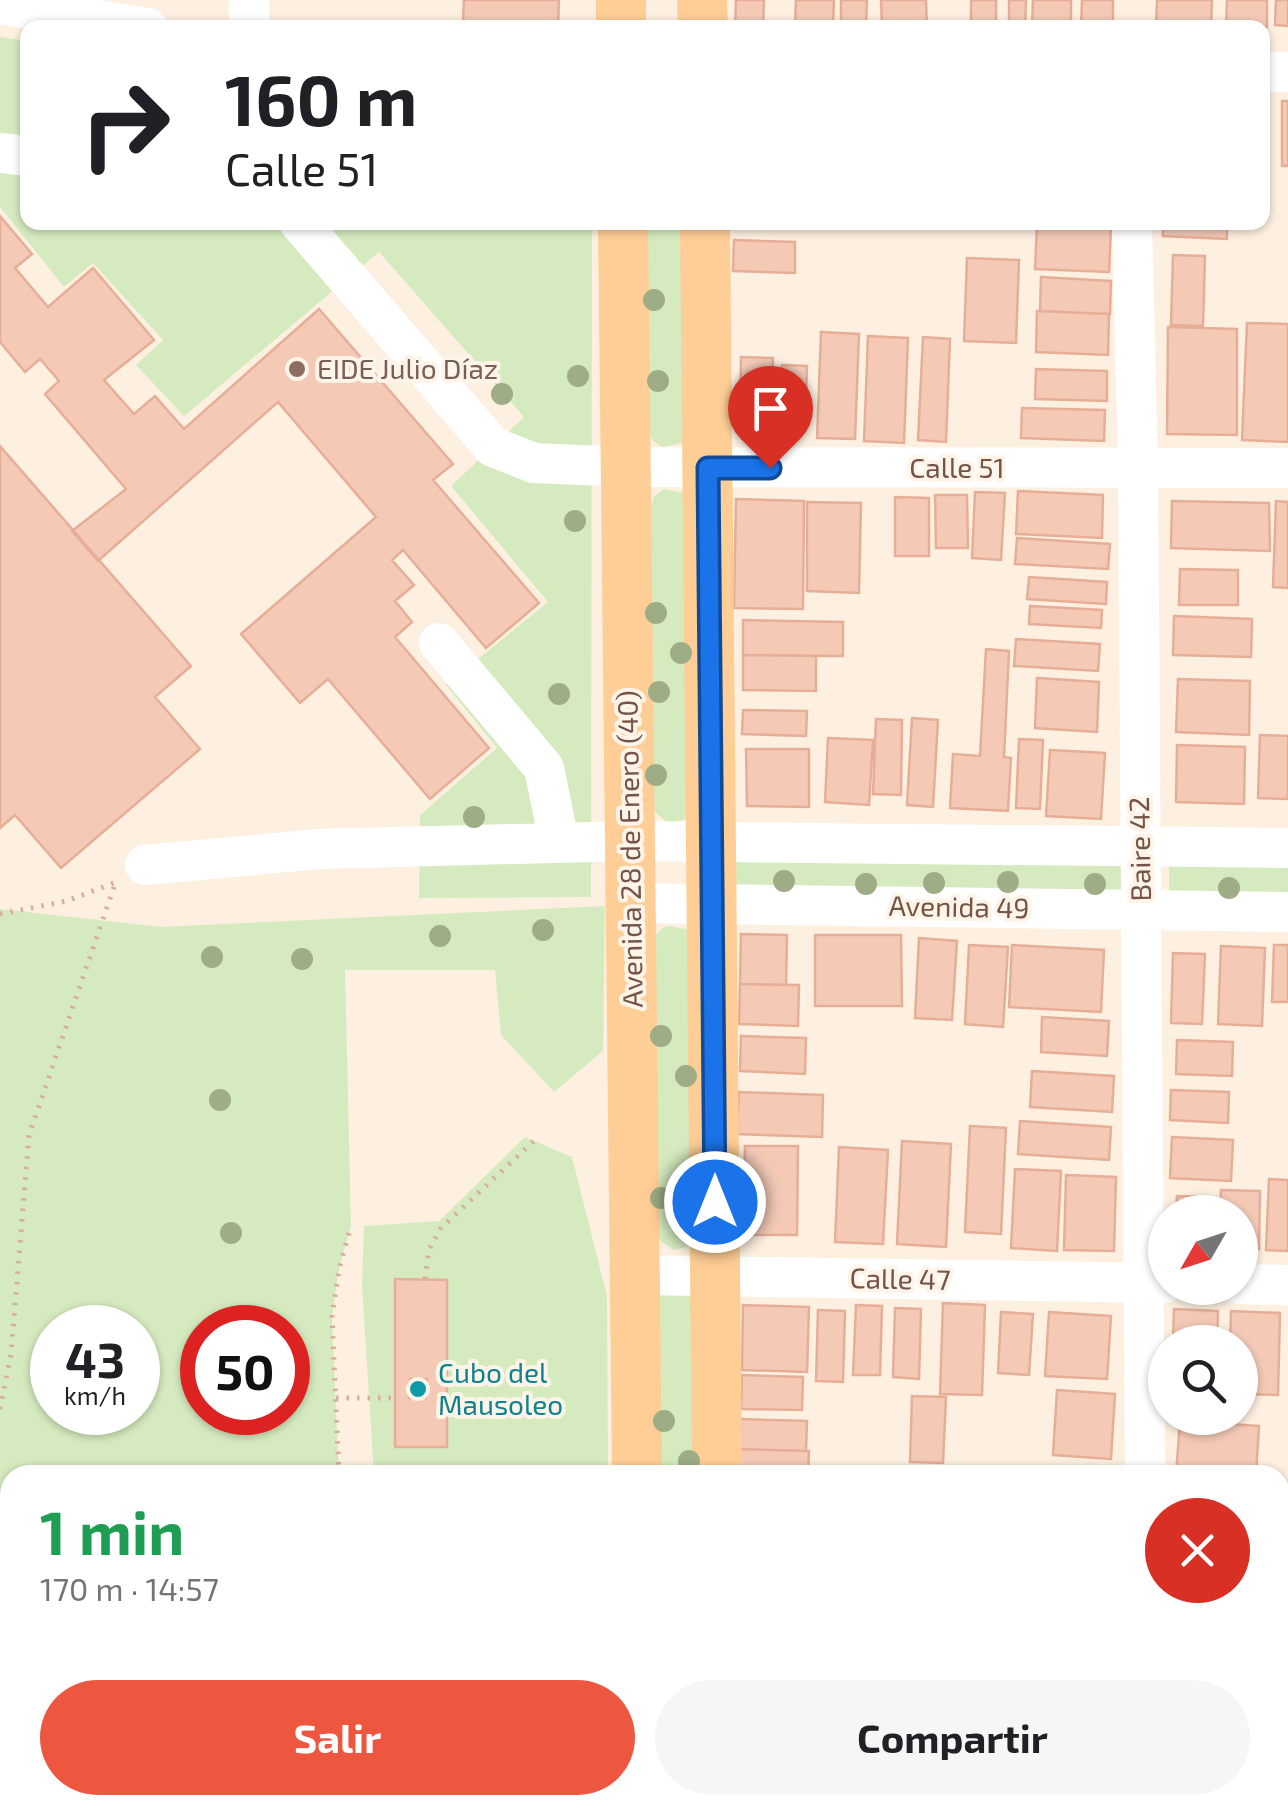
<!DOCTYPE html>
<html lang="es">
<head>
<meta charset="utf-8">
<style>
	body { margin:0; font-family:"Exo 2",sans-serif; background:#f6f6f6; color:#202124; height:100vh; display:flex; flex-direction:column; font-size:38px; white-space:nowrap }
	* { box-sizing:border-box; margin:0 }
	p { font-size:32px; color:#757577 }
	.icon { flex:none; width:55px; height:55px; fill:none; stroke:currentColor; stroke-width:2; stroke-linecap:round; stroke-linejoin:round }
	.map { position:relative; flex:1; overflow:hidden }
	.side { position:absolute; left:0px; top:1465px; width:1290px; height:350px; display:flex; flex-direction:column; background:#fff; border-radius:30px 30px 0 0; box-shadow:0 2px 8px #0004 }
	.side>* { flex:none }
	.guide { position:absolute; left:20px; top:20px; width:1250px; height:210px; border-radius:20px; box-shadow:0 2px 8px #0004; background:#fff; color:#202124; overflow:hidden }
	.needle { width:65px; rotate:231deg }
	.tools { position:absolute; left:1148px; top:1195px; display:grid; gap:20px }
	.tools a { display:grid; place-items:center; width:110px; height:110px; border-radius:50%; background:#fff; box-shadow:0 2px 8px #0004; font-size:50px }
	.speed { position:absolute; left:30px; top:1305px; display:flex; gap:20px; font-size:50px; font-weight:700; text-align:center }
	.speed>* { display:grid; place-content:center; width:130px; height:130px; border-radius:50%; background:#fff; box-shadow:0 2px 8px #0004; line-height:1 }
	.speed small { font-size:25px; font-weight:400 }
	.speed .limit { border:15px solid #d22; background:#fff; color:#111 }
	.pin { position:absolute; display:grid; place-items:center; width:85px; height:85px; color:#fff; margin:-102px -42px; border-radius:50% 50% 50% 0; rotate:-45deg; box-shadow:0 0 10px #0007 }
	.pin .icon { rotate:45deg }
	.me { position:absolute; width:110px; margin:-55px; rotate:0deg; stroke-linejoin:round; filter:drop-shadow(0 0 8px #0008) }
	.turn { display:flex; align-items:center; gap:35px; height:210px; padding:0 40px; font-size:45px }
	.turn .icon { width:130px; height:130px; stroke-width:2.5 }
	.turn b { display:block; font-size:70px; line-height:85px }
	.round { display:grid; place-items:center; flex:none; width:105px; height:105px; border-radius:52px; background:#f6f6f6 }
	.head { display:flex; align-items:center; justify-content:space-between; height:170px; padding:0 40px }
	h1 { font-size:60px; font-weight:700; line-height:75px; color:#1e9e55 }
	.button { display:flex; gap:20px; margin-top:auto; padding:20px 40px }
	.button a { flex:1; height:115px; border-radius:60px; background:#ed5740; color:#fff; font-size:40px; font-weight:700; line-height:115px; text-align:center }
	.button a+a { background:#f6f6f6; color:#202124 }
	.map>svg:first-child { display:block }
</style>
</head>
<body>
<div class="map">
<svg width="1288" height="1815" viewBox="0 0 1288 1815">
	<rect width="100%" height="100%" fill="#fdf0e1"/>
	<path fill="#d5ebbf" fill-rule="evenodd" d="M 0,37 L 27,41 L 28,222 L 592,223 L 591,897 L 419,898 L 420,815 L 497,748 L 446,685 L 548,602 L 451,486 L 524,417 L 379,252 L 184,416 L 136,365 L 163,340 L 93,263 L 64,287 L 0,207 Z
		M 642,223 L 689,223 L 683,443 L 663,447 L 653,441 L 643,426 Z
		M 664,489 L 684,493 L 690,818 L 668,823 L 649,807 L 648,514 L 654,496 Z
		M 735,860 L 1121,862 L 1121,897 L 736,895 Z
		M 1169,865 L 1288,866 L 1288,901 L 1169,899 Z
		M 605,906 L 603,1051 L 554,1092 L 501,1035 L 495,970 L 345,970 L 351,1226 L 339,1269 L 332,1317 L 339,1475 L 10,1475 L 10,1805 L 619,1805 L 620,1815 L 0,1815 L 0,909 L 161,927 ZM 52,1328 L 138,1328 L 138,1412 L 52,1412 ZM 202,1328 L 288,1328 L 288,1412 L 202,1412 Z
		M 669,926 L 690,930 L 690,1246 L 674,1250 L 652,1236 L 651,940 L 662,928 Z
		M 525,1137 L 572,1157 L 607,1296 L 608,1475 L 374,1475 L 362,1286 L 364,1226 L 439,1221 Z
		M 661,1290 L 687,1291 L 697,1302 L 697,1475 L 652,1475 L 651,1303 Z
		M 745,1805 L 923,1805 L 923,1815 L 745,1815 Z"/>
	<path fill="#f4cab7" stroke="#e7ae97" stroke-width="2.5" d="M 464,0 L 559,0 L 558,28 L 530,28 L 530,23 L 463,21 Z
		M 736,0 L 764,0 L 763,28 L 735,28 Z
		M 796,0 L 834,0 L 833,28 L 795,28 Z
		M 841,0 L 867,0 L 866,28 L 841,28 Z
		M 881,0 L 926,0 L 927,28 L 882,28 Z
		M 971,0 L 996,0 L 996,28 L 971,28 Z
		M 1009,0 L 1026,0 L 1025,28 L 1009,28 Z
		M 1033,0 L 1071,0 L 1071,28 L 1032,28 Z
		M 1082,0 L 1113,0 L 1113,28 L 1081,28 Z
		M 1157,0 L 1212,0 L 1211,28 L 1156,28 Z
		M 1227,0 L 1267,0 L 1267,27 L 1226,27 Z
		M 1276,0 L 1288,0 L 1288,26 L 1275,25 Z
		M 1282,101 L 1288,101 L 1288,166 L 1282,166 Z
		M 0,216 L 32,254 L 15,268 L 48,307 L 93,268 L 154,340 L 104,380 L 134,414 L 155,396 L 184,429 L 319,309 L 453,464 L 433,480 L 539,603 L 486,648 L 403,550 L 392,560 L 414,585 L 395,601 L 412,622 L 395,637 L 489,748 L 430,799 L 328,679 L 300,703 L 241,634 L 376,517 L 278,402 L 98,561 L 72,531 L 126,489 L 45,394 L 59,381 L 40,359 L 25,372 L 0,342 Z
		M 1163,222 L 1227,222 L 1227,239 L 1163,236 Z
		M 1037,224 L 1111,227 L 1109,272 L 1035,269 Z
		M 734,240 L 795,242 L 795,273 L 733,271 Z
		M 1173,255 L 1205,256 L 1203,326 L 1171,325 Z
		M 967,258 L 1019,260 L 1016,343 L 964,341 Z
		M 1041,277 L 1111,281 L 1110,314 L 1040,311 Z
		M 1037,311 L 1109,314 L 1108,355 L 1036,352 Z
		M 1247,323 L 1288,324 L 1288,442 L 1242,440 Z
		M 1168,327 L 1237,329 L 1237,435 L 1167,434 Z
		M 821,332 L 859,334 L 855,439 L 817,438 Z
		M 868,336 L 908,338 L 904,443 L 864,441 Z
		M 923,337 L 950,339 L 946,442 L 918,440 Z
		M 741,357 L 773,358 L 771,423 L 740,423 Z
		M 782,365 L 807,366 L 805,426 L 780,424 Z
		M 1036,369 L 1107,371 L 1107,401 L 1035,399 Z
		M 1022,408 L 1105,410 L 1104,441 L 1021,438 Z
		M 0,446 L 191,666 L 155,697 L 200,749 L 61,868 L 15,815 L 0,828 Z
		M 1018,491 L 1103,495 L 1102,538 L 1016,534 Z
		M 975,492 L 1005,493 L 1001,560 L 972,558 Z
		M 935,495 L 967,495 L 968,548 L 936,548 Z
		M 895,497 L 929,498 L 929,556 L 895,556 Z
		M 736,499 L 804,501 L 803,609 L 734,608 Z
		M 1172,501 L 1269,503 L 1270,551 L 1171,548 Z
		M 1276,501 L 1288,502 L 1288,588 L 1273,587 Z
		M 807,502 L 861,503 L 859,593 L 807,591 Z
		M 1017,538 L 1110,544 L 1108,569 L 1015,564 Z
		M 1180,569 L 1238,570 L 1238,605 L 1179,605 Z
		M 1029,577 L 1107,582 L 1106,604 L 1027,599 Z
		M 1030,606 L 1102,610 L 1101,628 L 1029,624 Z
		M 1174,616 L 1252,619 L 1251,657 L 1173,655 Z
		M 743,620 L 843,622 L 843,656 L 743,655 Z
		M 1016,639 L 1100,644 L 1098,671 L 1014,666 Z
		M 986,649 L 1009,651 L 1004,757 L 1011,758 L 1008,811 L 950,808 L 953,754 L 980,756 Z
		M 743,655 L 816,656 L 816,691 L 743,690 Z
		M 1037,678 L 1099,682 L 1097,732 L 1035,728 Z
		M 1178,679 L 1250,681 L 1249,735 L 1176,732 Z
		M 743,710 L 807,711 L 806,736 L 742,734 Z
		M 912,718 L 938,720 L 933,807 L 907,805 Z
		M 876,719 L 902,720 L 901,795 L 873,794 Z
		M 1260,735 L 1288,736 L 1288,799 L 1258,798 Z
		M 828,738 L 873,740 L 869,805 L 825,802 Z
		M 1019,739 L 1043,740 L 1040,809 L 1016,808 Z
		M 1177,745 L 1245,747 L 1244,804 L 1176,802 Z
		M 746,749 L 809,749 L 809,807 L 747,806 Z
		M 1050,750 L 1105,753 L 1101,819 L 1046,816 Z
		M 741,934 L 787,935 L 786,985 L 740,984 Z
		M 815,935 L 901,935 L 902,1006 L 815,1006 Z
		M 919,938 L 957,941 L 952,1020 L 915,1018 Z
		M 969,945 L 1008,947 L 1003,1027 L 965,1024 Z
		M 1012,945 L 1104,950 L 1101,1012 L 1009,1007 Z
		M 1274,945 L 1288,945 L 1288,1002 L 1272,1002 Z
		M 1221,946 L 1265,948 L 1262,1026 L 1218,1024 Z
		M 1173,953 L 1205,954 L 1202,1024 L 1171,1023 Z
		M 740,984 L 799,985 L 798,1026 L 739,1024 Z
		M 1042,1017 L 1109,1021 L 1107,1056 L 1041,1052 Z
		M 741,1036 L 806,1038 L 805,1074 L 740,1071 Z
		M 1177,1040 L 1233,1042 L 1232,1076 L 1176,1074 Z
		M 1032,1071 L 1114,1076 L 1112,1112 L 1030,1107 Z
		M 1171,1090 L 1229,1092 L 1228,1123 L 1170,1120 Z
		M 739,1092 L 823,1095 L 822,1137 L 737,1134 Z
		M 1020,1121 L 1111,1127 L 1109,1160 L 1018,1154 Z
		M 970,1126 L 1006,1128 L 1001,1234 L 965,1232 Z
		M 1172,1137 L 1233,1140 L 1231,1181 L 1170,1178 Z
		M 902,1141 L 951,1144 L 946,1247 L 897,1244 Z
		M 745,1146 L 798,1146 L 797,1235 L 743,1235 Z
		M 839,1147 L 888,1150 L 883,1244 L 835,1242 Z
		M 1015,1169 L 1061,1171 L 1057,1251 L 1011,1248 Z
		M 1066,1175 L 1116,1177 L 1114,1251 L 1064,1250 Z
		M 1269,1179 L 1288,1180 L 1288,1251 L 1266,1250 Z
		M 1221,1190 L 1260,1191 L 1259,1249 L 1240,1248 L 1240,1212 L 1220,1212 Z
		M 1177,1196 L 1206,1197 L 1205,1212 L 1176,1212 Z
		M 395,1279 L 447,1280 L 447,1447 L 395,1447 Z
		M 943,1303 L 985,1305 L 982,1395 L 940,1394 Z
		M 743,1305 L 809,1307 L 807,1372 L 742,1370 Z
		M 856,1305 L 882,1306 L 880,1375 L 853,1375 Z
		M 895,1308 L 921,1309 L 919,1379 L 893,1377 Z
		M 1174,1309 L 1218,1311 L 1217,1342 L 1173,1342 Z
		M 818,1310 L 845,1311 L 843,1382 L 816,1381 Z
		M 1231,1311 L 1280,1313 L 1278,1395 L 1240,1394 L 1240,1342 L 1230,1342 Z
		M 1001,1312 L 1033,1314 L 1029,1375 L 998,1373 Z
		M 1049,1312 L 1111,1316 L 1107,1379 L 1045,1376 Z
		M 742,1375 L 803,1377 L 802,1410 L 741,1409 Z
		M 410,1379 L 427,1379 L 426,1398 L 409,1398 Z
		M 1057,1390 L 1115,1394 L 1111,1459 L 1053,1455 Z
		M 912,1396 L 946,1397 L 943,1463 L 910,1462 Z
		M 740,1419 L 807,1421 L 806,1451 L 740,1449 Z
		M 1180,1421 L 1259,1426 L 1256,1475 L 1176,1475 Z
		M 740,1449 L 809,1451 L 808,1475 L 739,1475 Z
		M 1280,1543 L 1288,1543 L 1288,1627 L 1280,1627 Z
		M 1280,1704 L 1288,1704 L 1288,1745 L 1280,1744 Z
		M 1280,1769 L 1288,1769 L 1288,1815 L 1260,1815 L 1261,1805 L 1280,1805 Z
		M 798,1805 L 863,1805 L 863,1815 L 798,1815 Z
		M 964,1805 L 1122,1805 L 1122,1807 L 964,1807 Z"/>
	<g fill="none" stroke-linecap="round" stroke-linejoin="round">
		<path stroke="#d9ad9b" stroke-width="5" stroke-dasharray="2.5 8" stroke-linecap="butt" d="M 0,914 L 67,901 L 116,882
			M 425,1279 L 429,1250 L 441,1228 L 536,1139
			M 336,1398 L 395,1398
			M 0,1409 L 11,1354 L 29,1135 L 115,884
			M 339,1475 L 332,1317 L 339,1269 L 351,1226
			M 923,1805 L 923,1815"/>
		<path stroke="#fff" stroke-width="40" d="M 0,4 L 148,28
			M 249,28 L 249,0
			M 1262,72 L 1288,72
			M 0,153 L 28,156
			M 299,222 L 493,447 L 534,463 L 626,467 L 1288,468
			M 1132,222 L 1138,468 L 1145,1475
			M 439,643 L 544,768 L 559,842
			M 145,865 L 319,849 L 630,841 L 1288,848
			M 630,903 L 1288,912
			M 635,1275 L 1165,1283
			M 1240,1284 L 1288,1285
			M 1280,1674 L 1288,1674
			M 1149,1805 L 1149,1815"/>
		<path stroke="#ffce96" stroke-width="50" d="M 621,0 L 621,28
			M 702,0 L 703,28
			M 623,222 L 637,1475
			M 705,222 L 717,1475
			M 641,1805 L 641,1815
			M 720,1805 L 720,1815"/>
	</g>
	<g fill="#9fad86">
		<circle cx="654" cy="300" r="11"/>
		<circle cx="578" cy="376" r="11"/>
		<circle cx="658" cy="381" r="11"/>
		<circle cx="502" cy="394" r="11"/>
		<circle cx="575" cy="521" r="11"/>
		<circle cx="656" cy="613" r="11"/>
		<circle cx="681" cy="653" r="11"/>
		<circle cx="659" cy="692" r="11"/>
		<circle cx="559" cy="694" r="11"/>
		<circle cx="656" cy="775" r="11"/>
		<circle cx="474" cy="817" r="11"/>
		<circle cx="784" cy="881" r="11"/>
		<circle cx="1008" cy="882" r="11"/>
		<circle cx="934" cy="883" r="11"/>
		<circle cx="866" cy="884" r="11"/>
		<circle cx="1095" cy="884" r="11"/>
		<circle cx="1229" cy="888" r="11"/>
		<circle cx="543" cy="930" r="11"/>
		<circle cx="440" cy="936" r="11"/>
		<circle cx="212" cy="957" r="11"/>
		<circle cx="302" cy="959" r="11"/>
		<circle cx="661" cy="1036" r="11"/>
		<circle cx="686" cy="1076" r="11"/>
		<circle cx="220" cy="1100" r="11"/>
		<circle cx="661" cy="1198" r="11"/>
		<circle cx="231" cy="1233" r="11"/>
		<circle cx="664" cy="1421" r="11"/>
		<circle cx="689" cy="1461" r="11"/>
	</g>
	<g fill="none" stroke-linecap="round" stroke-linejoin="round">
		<defs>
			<path id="route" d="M 715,1202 L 708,468 L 770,468"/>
		</defs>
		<use href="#route" stroke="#114b97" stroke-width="25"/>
		<use href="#route" stroke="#1a73e8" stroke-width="18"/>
	</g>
	<circle fill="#8d6e63" stroke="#fff4e8" stroke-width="4" cx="297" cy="369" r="10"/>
	<circle fill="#0f9aa8" stroke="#fff4e8" stroke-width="4" cx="418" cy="1389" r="10"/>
	<g text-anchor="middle" stroke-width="8" stroke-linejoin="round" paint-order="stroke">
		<g font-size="28" fill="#785e54" stroke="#fff4e8" text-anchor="start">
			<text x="317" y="379">EIDE Julio Díaz</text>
		</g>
		<g font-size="28" fill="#755347" stroke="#fff4e8">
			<text x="957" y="478">Calle 51</text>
			<text transform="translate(630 849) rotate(-91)" y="10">Avenida 28 de Enero (40)</text>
			<text transform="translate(1140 849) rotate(-91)" y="10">Baire 42</text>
			<text transform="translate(959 907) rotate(1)" y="10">Avenida 49</text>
			<text transform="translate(900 1279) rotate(1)" y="10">Calle 47</text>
		</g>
		<g font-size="28" fill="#0d838f" stroke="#fff4e8" text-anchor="start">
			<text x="438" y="1383">Cubo del<tspan x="438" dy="32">Mausoleo</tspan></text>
		</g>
	</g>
</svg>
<div class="tools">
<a><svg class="needle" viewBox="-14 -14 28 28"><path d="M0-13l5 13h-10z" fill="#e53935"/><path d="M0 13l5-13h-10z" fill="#757577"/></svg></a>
<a><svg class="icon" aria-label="search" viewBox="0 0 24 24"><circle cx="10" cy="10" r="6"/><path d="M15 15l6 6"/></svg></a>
</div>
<div class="speed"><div>43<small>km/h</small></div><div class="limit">50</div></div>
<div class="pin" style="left:770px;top:468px;background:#d93025"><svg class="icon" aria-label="arrive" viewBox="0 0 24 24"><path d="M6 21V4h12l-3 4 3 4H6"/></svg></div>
<svg class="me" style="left:715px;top:1202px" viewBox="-20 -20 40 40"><circle r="17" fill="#1a73e8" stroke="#fff" stroke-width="3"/><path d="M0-11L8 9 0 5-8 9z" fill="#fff"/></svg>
<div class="guide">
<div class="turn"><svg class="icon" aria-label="right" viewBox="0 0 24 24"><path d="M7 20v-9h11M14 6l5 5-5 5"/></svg><div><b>160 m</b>Calle 51</div></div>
</div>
<section class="side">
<div class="head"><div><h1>1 min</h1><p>170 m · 14:57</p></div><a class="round" style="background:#d93025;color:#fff"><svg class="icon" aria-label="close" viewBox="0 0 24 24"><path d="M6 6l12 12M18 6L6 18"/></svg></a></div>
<div class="button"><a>Salir</a><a>Compartir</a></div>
</section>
</div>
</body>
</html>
